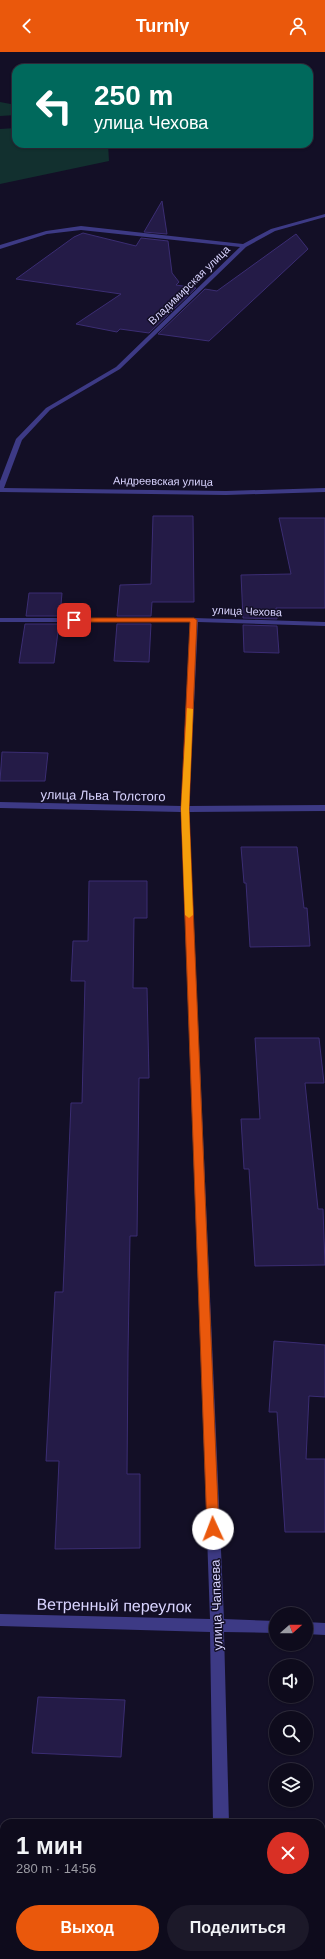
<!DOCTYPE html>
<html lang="ru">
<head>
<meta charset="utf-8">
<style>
	body { margin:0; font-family:Helvetica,sans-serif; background:#1c1929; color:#f1f3f6; height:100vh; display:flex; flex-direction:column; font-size:15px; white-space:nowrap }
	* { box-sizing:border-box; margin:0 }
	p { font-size:13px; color:#9b9ba3 }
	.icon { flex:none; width:22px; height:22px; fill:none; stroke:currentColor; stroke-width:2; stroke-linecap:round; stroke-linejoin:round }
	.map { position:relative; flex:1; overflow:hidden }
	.sheet { position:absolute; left:0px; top:1767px; width:325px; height:140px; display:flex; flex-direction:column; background:#0e0b1c; border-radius:12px 12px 0 0; box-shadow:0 1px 3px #0004,0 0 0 1px #2e2b3b }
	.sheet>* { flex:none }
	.hud { position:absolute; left:12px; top:12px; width:301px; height:84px; border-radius:12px; box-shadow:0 1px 3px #0004,0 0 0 1px #2e2b3b; background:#00695c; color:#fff; overflow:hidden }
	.needle { width:26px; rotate:69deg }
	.buttons { position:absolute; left:269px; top:1555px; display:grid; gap:8px }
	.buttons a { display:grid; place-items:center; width:44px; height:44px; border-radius:50%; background:#0e0b1c; box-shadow:0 1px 3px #0004,0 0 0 1px #2e2b3b; font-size:20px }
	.pin { position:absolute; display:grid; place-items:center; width:34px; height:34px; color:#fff; margin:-17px; border-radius:8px; box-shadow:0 2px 6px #0006 }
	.me { position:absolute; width:44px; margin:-22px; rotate:358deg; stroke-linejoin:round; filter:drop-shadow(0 0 3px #0008) }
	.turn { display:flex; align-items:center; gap:14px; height:84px; padding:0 16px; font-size:18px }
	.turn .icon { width:52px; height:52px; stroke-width:2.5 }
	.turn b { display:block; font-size:28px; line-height:34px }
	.round { display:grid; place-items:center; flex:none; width:42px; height:42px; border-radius:21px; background:#1c1929 }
	.summary { display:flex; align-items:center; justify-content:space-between; height:68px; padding:0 16px }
	h1 { font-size:24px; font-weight:700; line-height:30px }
	.cta { display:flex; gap:8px; margin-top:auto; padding:8px 16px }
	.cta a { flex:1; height:46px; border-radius:24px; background:#ea580c; color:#fff; font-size:16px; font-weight:700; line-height:46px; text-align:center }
	.cta a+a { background:#1c1929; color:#f1f3f6 }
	header { display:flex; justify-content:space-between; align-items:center; height:52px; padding:0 16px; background:#ea580c; color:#fff; font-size:18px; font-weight:700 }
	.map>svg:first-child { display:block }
</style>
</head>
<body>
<header><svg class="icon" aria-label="back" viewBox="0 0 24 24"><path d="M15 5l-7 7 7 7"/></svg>Turnly<svg class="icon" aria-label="person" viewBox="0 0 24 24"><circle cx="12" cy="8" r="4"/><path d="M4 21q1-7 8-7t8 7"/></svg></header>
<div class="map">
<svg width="325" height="1907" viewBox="0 0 325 1907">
	<rect width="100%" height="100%" fill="#130f26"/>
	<path fill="#12302f" d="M 0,50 L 16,53 L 16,63 L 0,64 Z
		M 16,76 L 16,92 L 108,92 L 109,109 L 0,132 L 0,77 Z"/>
	<path fill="#241b47" stroke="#3b2d73" d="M 162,149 L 167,182 L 144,180 Z
		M 83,181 L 136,194 L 141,186 L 168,189 L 172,221 L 179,230 L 176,233 L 196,236 L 149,281 L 120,277 L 117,280 L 76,272 L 121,242 L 16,227 L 74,185 Z
		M 296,182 L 308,197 L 209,289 L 158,282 L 205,237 L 217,239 Z
		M 153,464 L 193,464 L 194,550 L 152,550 L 151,564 L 117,564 L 120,533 L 151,532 Z
		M 279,466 L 325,466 L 325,556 L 276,556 L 277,567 L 243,566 L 241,523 L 291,522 Z
		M 29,541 L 62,541 L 60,564 L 26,564 Z
		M 25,572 L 59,572 L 54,611 L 19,611 Z
		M 117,572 L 151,572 L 149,610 L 114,609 Z
		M 243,573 L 277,574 L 279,601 L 244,600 Z
		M 2,700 L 48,701 L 45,729 L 0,729 Z
		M 241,795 L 297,795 L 304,856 L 307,856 L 310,894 L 250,895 L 246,831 L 244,831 Z
		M 89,829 L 147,829 L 147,866 L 134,866 L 133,936 L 147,936 L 149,1026 L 139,1026 L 137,1184 L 130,1184 L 128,1301 L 127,1422 L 140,1422 L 140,1496 L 55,1497 L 59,1409 L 46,1409 L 55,1240 L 63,1240 L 71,1051 L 82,1051 L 85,929 L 71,929 L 73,889 L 88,889 Z
		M 255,986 L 319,986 L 324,1031 L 305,1031 L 318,1157 L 323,1157 L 325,1213 L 255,1214 L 249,1117 L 244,1117 L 241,1067 L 260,1067 Z
		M 274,1289 L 325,1293 L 325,1345 L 309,1344 L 306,1407 L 325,1407 L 325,1480 L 285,1480 L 277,1360 L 269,1360 Z
		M 38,1645 L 125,1648 L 121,1705 L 32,1701 Z"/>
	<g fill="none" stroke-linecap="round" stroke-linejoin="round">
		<path fill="#3d3a85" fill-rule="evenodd" d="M 325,162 L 325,165 L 275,179 L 246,195 L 120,317 L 50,358 L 22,388 L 4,436 L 226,439 L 325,436 L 325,440 L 226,443 L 0,440 L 0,429 L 16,387 L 46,356 L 116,315 L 240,195 L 81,178 L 47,182 L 0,197 L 0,193 L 46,179 L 81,174 L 243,192 L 271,177 Z
			M 0,566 L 194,566 L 325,570 L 325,574 L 198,570 L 189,754 L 325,753 L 325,759 L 189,760 L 224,1567 L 276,1569 L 276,1581 L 224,1580 L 229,1771 L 213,1771 L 210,1580 L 0,1574 L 0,1562 L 210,1567 L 181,760 L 0,756 L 0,750 L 181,754 L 190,570 L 0,570 Z
			M 306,1570 L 325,1571 L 325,1583 L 306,1582 Z
			M 215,1903 L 231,1903 L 231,1907 L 215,1907 Z"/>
	</g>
	<path fill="#ea580c" stroke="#983908" d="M 194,566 L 197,568 L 189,757 L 219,1477 L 217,1480 L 213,1482 L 209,1480 L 207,1477 L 181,757 L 190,570 L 74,570 L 70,568 L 74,566 Z"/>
	<path fill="#f59e0b" d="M 187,656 L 193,657 L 189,757 L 193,863 L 189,866 L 185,863 L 181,757 Z"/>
	<g text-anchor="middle" stroke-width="3" stroke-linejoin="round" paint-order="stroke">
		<g font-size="11" fill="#d9d4ff" stroke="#130f26">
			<text transform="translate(189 233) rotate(-44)" y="4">Владимирская улица</text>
			<text transform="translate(163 429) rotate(1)" y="4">Андреевская улица</text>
			<text transform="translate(247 559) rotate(2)" y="4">улица Чехова</text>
		</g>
		<g font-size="13" fill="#d9d4ff" stroke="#130f26">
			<text transform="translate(103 743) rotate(1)" y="5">улица Льва Толстого</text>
			<text transform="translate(216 1553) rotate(-92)" y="5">улица Чапаева</text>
		</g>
		<g font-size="16" fill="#d9d4ff" stroke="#130f26">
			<text transform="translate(114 1553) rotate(1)" y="6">Ветренный переулок</text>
		</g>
	</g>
</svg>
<div class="buttons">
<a><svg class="needle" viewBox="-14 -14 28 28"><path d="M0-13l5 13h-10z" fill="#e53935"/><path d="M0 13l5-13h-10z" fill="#9b9ba3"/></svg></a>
<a><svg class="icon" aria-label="sound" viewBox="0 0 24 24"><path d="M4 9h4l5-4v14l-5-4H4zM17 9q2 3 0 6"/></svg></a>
<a><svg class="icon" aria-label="search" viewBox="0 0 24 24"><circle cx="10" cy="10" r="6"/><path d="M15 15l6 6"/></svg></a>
<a><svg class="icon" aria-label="layers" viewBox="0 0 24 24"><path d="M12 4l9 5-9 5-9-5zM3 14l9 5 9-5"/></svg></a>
</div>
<div class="pin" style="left:74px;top:568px;background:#d93025"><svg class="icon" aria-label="arrive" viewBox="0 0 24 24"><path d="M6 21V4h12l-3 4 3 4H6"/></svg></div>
<svg class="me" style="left:213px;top:1477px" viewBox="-20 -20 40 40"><circle r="19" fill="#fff"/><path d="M0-13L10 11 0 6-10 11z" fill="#ea580c"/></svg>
<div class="hud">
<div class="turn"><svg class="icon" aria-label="left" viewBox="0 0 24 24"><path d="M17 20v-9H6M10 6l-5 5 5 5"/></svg><div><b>250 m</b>улица Чехова</div></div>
</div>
<section class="sheet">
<div class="summary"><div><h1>1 мин</h1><p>280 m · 14:56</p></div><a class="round" style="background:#d93025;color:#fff"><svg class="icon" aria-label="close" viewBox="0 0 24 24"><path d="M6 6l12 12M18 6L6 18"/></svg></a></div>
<div class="cta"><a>Выход</a><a>Поделиться</a></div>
</section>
</div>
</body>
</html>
